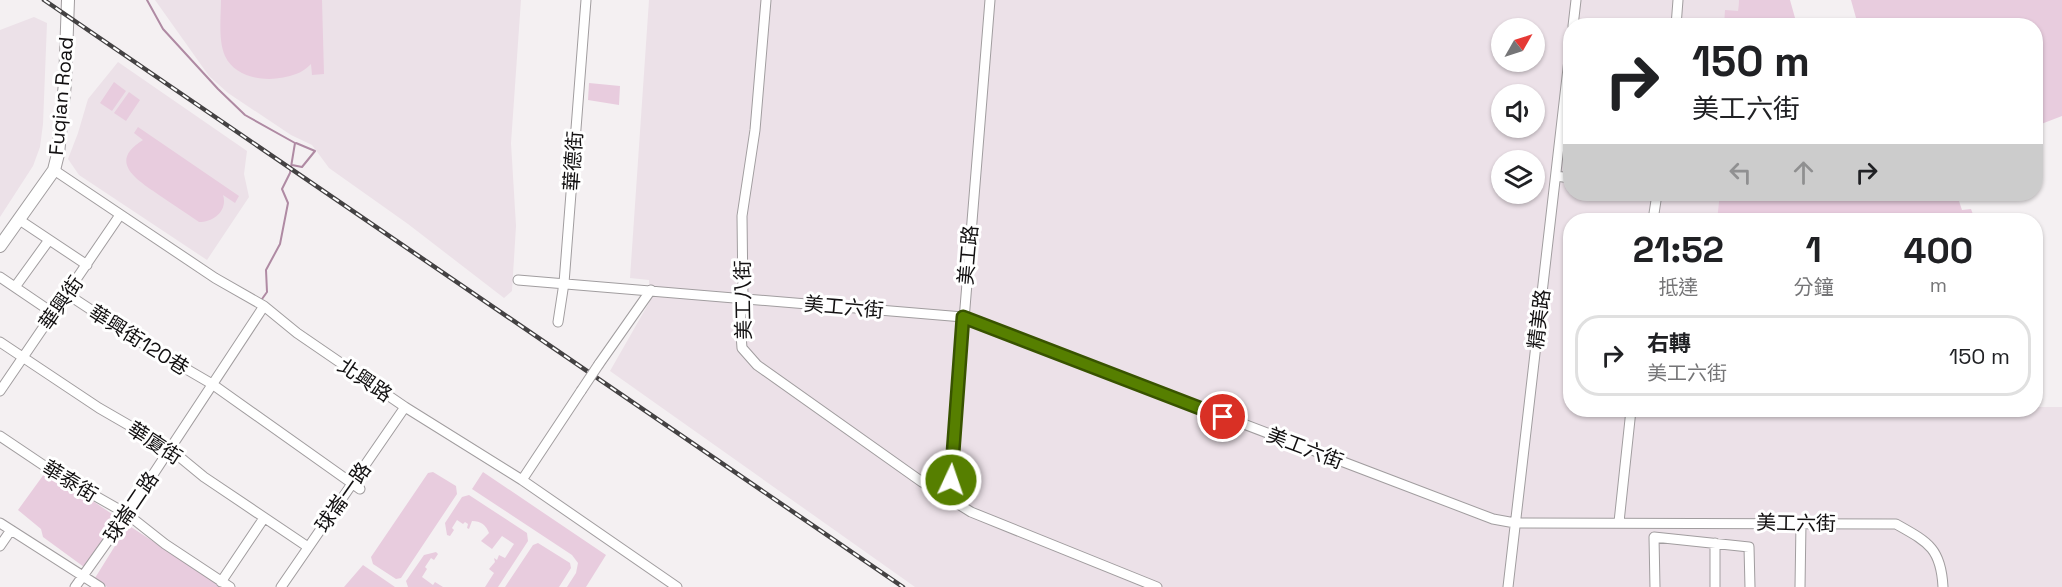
<!DOCTYPE html>
<html lang="zh-TW">
<head>
<meta charset="utf-8">
<style>
	body { margin:0; font-family:"Space Grotesk","Noto Sans TC",sans-serif; background:#f2f2f2; color:#202124; height:100vh; display:flex; flex-direction:column; font-size:22px; white-space:nowrap }
	* { box-sizing:border-box; margin:0 }
	p { font-size:20px; color:#757577 }
	.icon { flex:none; width:33px; height:33px; fill:none; stroke:currentColor; stroke-width:2; stroke-linecap:round; stroke-linejoin:round }
	.map { position:relative; flex:1; overflow:hidden }
	.drawer { position:absolute; left:1563px; top:213px; width:480px; height:204px; display:flex; flex-direction:column; background:#fff; border-radius:24px; box-shadow:0 2px 4px #0004 }
	.drawer>* { flex:none }
	.banner { position:absolute; left:1563px; top:18px; width:480px; height:183px; border-radius:24px; box-shadow:0 2px 4px #0004; background:#fff; color:#202124; overflow:hidden }
	.needle { width:39px; rotate:51deg }
	.tools { position:absolute; left:1491px; top:18px; display:grid; gap:12px }
	.tools a { display:grid; place-items:center; width:54px; height:54px; border-radius:50%; background:#fff; box-shadow:0 2px 4px #0004; font-size:30px }
	.pin { position:absolute; display:grid; place-items:center; width:51px; height:51px; color:#fff; margin:-26px; border:3px solid #fff; border-radius:50%; box-shadow:0 2px 6px #0007 }
	.me { position:absolute; width:66px; margin:-33px; rotate:3deg; stroke-linejoin:round; filter:drop-shadow(0 0 4px #0008) }
	.turn { display:flex; align-items:center; gap:21px; height:126px; padding:0 30px; font-size:27px }
	.turn .icon { width:78px; height:78px; stroke-width:2.5 }
	.turn b { display:block; font-size:42px; line-height:51px }
	.lanes { display:flex; align-items:center; height:57px; padding:0 30px; background:#0003; justify-content:center; gap:30px; direction:ltr }
	.lanes .off { opacity:.35 }
	.eta { display:flex; justify-content:space-evenly; align-items:center; height:102px; text-align:center }
	.eta b { font-size:36px; font-weight:600; line-height:42px }
	ul { padding:0; list-style:none }
	li { display:flex; align-items:center; gap:18px; height:81px; margin:0 12px 9px; padding:0 18px; border:3px solid #e0e0e0; border-radius:24px }
	li div { flex:1 }
	li b { display:block; font-size:22px }
	li em { font-style:normal }
	.map>svg:first-child { display:block }
</style>
</head>
<body>
<div class="map">
<svg width="2062" height="587" viewBox="0 0 2062 587">
	<rect width="100%" height="100%" fill="#f4f0f2"/>
	<path fill="#ece1e8" fill-rule="evenodd" d="M 155,0 L 521,0 L 511,143 L 516,226 L 512,291 L 504,298 L 408,224 L 329,168 L 312,145 L 291,135 L 228,93 L 209,76 Z
		M 649,0 L 1739,0 L 1737,25 L 1570,26 L 1570,194 L 1722,194 L 1720,220 L 1570,220 L 1570,410 L 1703,410 L 1703,411 L 2036,410 L 2036,407 L 2062,407 L 2062,587 L 915,587 L 610,371 L 650,301 L 649,280 L 630,278 ZM 1502,28 L 1534,28 L 1534,62 L 1502,62 ZM 1502,94 L 1534,94 L 1534,128 L 1502,128 ZM 1502,160 L 1534,160 L 1534,194 L 1502,194 Z
		M 34,17 L 47,23 L 43,124 L 40,147 L 33,166 L 0,217 L 0,30 Z
		M 118,62 L 247,151 L 244,174 L 249,197 L 207,260 L 79,175 L 68,159 L 78,133 L 88,99 Z"/>
	<path fill="#e8ccde" d="M 221,0 L 322,0 L 324,74 L 312,75 L 311,64 C 307,68 302,72 296,74 C 273,83 237,81 225,56 C 218,40 221,17 221,0 Z
		M 1739,0 L 1790,0 L 1797,25 L 1724,25 L 1725,10 L 1738,11 Z
		M 1851,0 L 2062,0 L 2062,116 L 2036,126 L 2036,26 L 1858,25 Z
		M 114,82 L 126,91 L 112,111 L 100,103 Z
		M 589,83 L 620,86 L 619,105 L 588,100 Z
		M 129,92 L 140,100 L 126,121 L 114,113 Z
		M 138,127 L 239,196 L 235,203 L 223,195 C 228,210 214,222 199,222 C 186,213 172,204 159,195 C 137,180 107,162 143,140 L 134,133 Z
		M 1720,194 L 1984,194 L 1959,201 L 1962,210 L 1971,209 L 1975,220 L 1717,220 Z
		M 47,470 L 118,518 L 84,567 L 43,537 L 41,529 L 18,510 Z
		M 433,472 L 456,486 L 457,494 L 401,578 L 396,579 L 373,564 L 371,557 L 428,473 Z
		M 483,472 L 606,555 L 586,587 L 567,587 L 576,573 L 578,563 L 572,555 L 472,489 Z
		M 469,495 L 527,533 L 528,541 L 498,587 L 485,587 L 494,573 L 489,569 L 495,562 L 494,558 L 497,560 L 499,555 L 505,558 L 514,544 L 502,536 L 492,549 L 481,541 L 489,533 C 486,525 481,521 472,521 L 469,529 L 467,528 L 468,524 L 465,522 L 463,524 L 457,520 L 452,528 L 454,530 L 450,536 L 447,535 L 445,523 L 462,497 Z
		M 128,525 L 223,587 L 107,587 L 95,578 Z
		M 538,543 L 570,563 L 571,568 L 559,587 L 505,587 L 533,545 Z
		M 436,552 L 438,554 L 434,560 L 431,558 L 425,567 L 427,569 L 422,577 L 433,585 L 435,582 L 443,587 L 408,587 L 406,581 L 424,555 Z
		M 363,565 L 395,587 L 344,587 Z"/>
	<g fill="none" stroke-linecap="round" stroke-linejoin="round">
		<path stroke="#af8aa3" stroke-width="2" d="M 147,0 L 163,29 L 218,89 L 245,115 L 295,143 L 290,173 L 282,189 L 288,203 L 280,244 L 266,270 L 267,292 L 262,299
			M 292,165 L 302,167 L 315,151 L 296,143"/>
		<defs>
			<path id="minor" d="M 766,0 L 755,130 L 742,216 L 743,298 L 740,321 L 742,348 L 757,365 L 922,482 L 947,497
				M 990,0 L 951,480 L 947,497 L 971,512 L 1157,587
				M 1573,26 L 1576,0
				M 1676,26 L 1678,0
				M 54,170 L 215,278 L 264,306 L 297,333 L 405,407 L 522,480 L 677,587
				M 1556,176 L 1570,178
				M 18,219 L 87,265
				M 1653,220 L 1657,194
				M 0,277 L 53,313
				M 518,280 L 963,317 L 1493,519 L 1515,523 L 1896,524 C 1928,542 1941,548 1943,587
				M 15,287 L 49,240
				M 67,294 L 140,342 L 212,384 L 360,489
				M 558,322 L 564,283 L 586,0
				M 0,342 L 99,408 L 170,449 L 204,477 L 308,547
				M 599,364 L 651,290
				M 0,391 L 120,215
				M 0,436 L 55,473 L 127,514 L 165,544 L 230,587
				M 522,480 L 581,391
				M 1619,522 L 1631,410
				M 0,523 L 100,587
				M 1715,543 L 1715,587
				M 0,546 L 11,530
				M 221,582 L 264,518
				M 75,587 L 127,514 L 264,306
				M 281,587 L 405,407
				M 1508,587 L 1570,51
				M 1655,587 L 1654,537 L 1749,547 L 1750,587
				M 1800,587 L 1801,523"/>
			<path id="major" d="M 0,246 L 54,170 L 58,154 L 65,83 L 68,0"/>
		</defs>
		<use href="#minor" stroke="#a19d9f" stroke-width="11"/>
		<use href="#major" stroke="#a19d9f" stroke-width="14"/>
		<use href="#minor" stroke="#fff" stroke-width="9"/>
		<use href="#major" stroke="#fff" stroke-width="12"/>
		<defs>
			<path id="rail" d="M 44,0 L 903,587"/>
		</defs>
		<use href="#rail" stroke="#444243" stroke-width="4.5"/>
		<use href="#rail" stroke="#fff" stroke-width="2" stroke-dasharray="7" stroke-linecap="butt"/>
		<defs>
			<path id="minor-bridge" d="M 581,391 L 599,364"/>
		</defs>
		<use href="#minor-bridge" stroke="#a19d9f" stroke-width="11" stroke-linecap="butt"/>
		<use href="#minor-bridge" stroke="#fff" stroke-width="9"/>
	</g>
	<g fill="none" stroke-linecap="round" stroke-linejoin="round">
		<defs>
			<path id="route" d="M 951,480 L 963,317 L 1223,417"/>
		</defs>
		<use href="#route" stroke="#385300" stroke-width="15"/>
		<use href="#route" stroke="#567f00" stroke-width="10"/>
	</g>
	<g text-anchor="middle" stroke-width="6" stroke-linejoin="round" paint-order="stroke">
		<g font-size="20" fill="#121011" stroke="#fff">
			<text transform="translate(61 96) rotate(-85)" y="7">Fuqian Road</text>
			<text transform="translate(573 161) rotate(-86)" y="7">華德街</text>
			<text transform="translate(968 255) rotate(-85)" y="7">美工路</text>
			<text transform="translate(743 300) rotate(-91)" y="7">美工八街</text>
			<text transform="translate(61 303) rotate(-55)" y="7">華興街</text>
			<text transform="translate(844 307) rotate(5)" y="7">美工六街</text>
			<text transform="translate(1539 319) rotate(-83)" y="7">精美路</text>
			<text transform="translate(139 340) rotate(32)" y="7">華興街120巷</text>
			<text transform="translate(365 380) rotate(34)" y="7">北興路</text>
			<text transform="translate(155 443) rotate(33)" y="7">華廈街</text>
			<text transform="translate(1305 448) rotate(21)" y="7">美工六街</text>
			<text transform="translate(70 481) rotate(31)" y="7">華泰街</text>
			<text transform="translate(343 497) rotate(-55)" y="7">球崙一路</text>
			<text transform="translate(131 507) rotate(-56)" y="7">球崙二路</text>
			<text transform="translate(1796 523) rotate(1)" y="7">美工六街</text>
		</g>
	</g>
</svg>
<div class="tools">
<a><svg class="needle" viewBox="-14 -14 28 28"><path d="M0-13l5 13h-10z" fill="#e53935"/><path d="M0 13l5-13h-10z" fill="#757577"/></svg></a>
<a><svg class="icon" aria-label="sound" viewBox="0 0 24 24"><path d="M4 9h4l5-4v14l-5-4H4zM17 9q2 3 0 6"/></svg></a>
<a><svg class="icon" aria-label="layers" viewBox="0 0 24 24"><path d="M12 4l9 5-9 5-9-5zM3 14l9 5 9-5"/></svg></a>
</div>
<div class="pin" style="left:1223px;top:417px;background:#d93025"><svg class="icon" aria-label="arrive" viewBox="0 0 24 24"><path d="M6 21V4h12l-3 4 3 4H6"/></svg></div>
<svg class="me" style="left:951px;top:480px" viewBox="-20 -20 40 40"><circle r="17" fill="#567f00" stroke="#fff" stroke-width="3"/><path d="M0-11L8 9 0 5-8 9z" fill="#fff"/></svg>
<div class="banner">
<div class="turn"><svg class="icon" aria-label="right" viewBox="0 0 24 24"><path d="M7 20v-9h11M14 6l5 5-5 5"/></svg><div><b>150 m</b>美工六街</div></div>
<div class="lanes"><svg class="icon off" aria-label="left" viewBox="0 0 24 24"><path d="M17 20v-9H6M10 6l-5 5 5 5"/></svg><svg class="icon off" aria-label="ahead" viewBox="0 0 24 24"><path d="M12 20V5M6 11l6-6 6 6"/></svg><svg class="icon" aria-label="right" viewBox="0 0 24 24"><path d="M7 20v-9h11M14 6l5 5-5 5"/></svg></div>
</div>
<section class="drawer">
<div class="eta">
<div><b>21:52</b><p>抵達</p></div>
<div><b>1</b><p>分鐘</p></div>
<div><b>400</b><p>m</p></div>
</div>
<ul>
<li><svg class="icon" aria-label="right" viewBox="0 0 24 24"><path d="M7 20v-9h11M14 6l5 5-5 5"/></svg><div><b>右轉</b><p>美工六街</p></div><em>150 m</em></li>
</ul>
</section>
</div>
</body>
</html>
